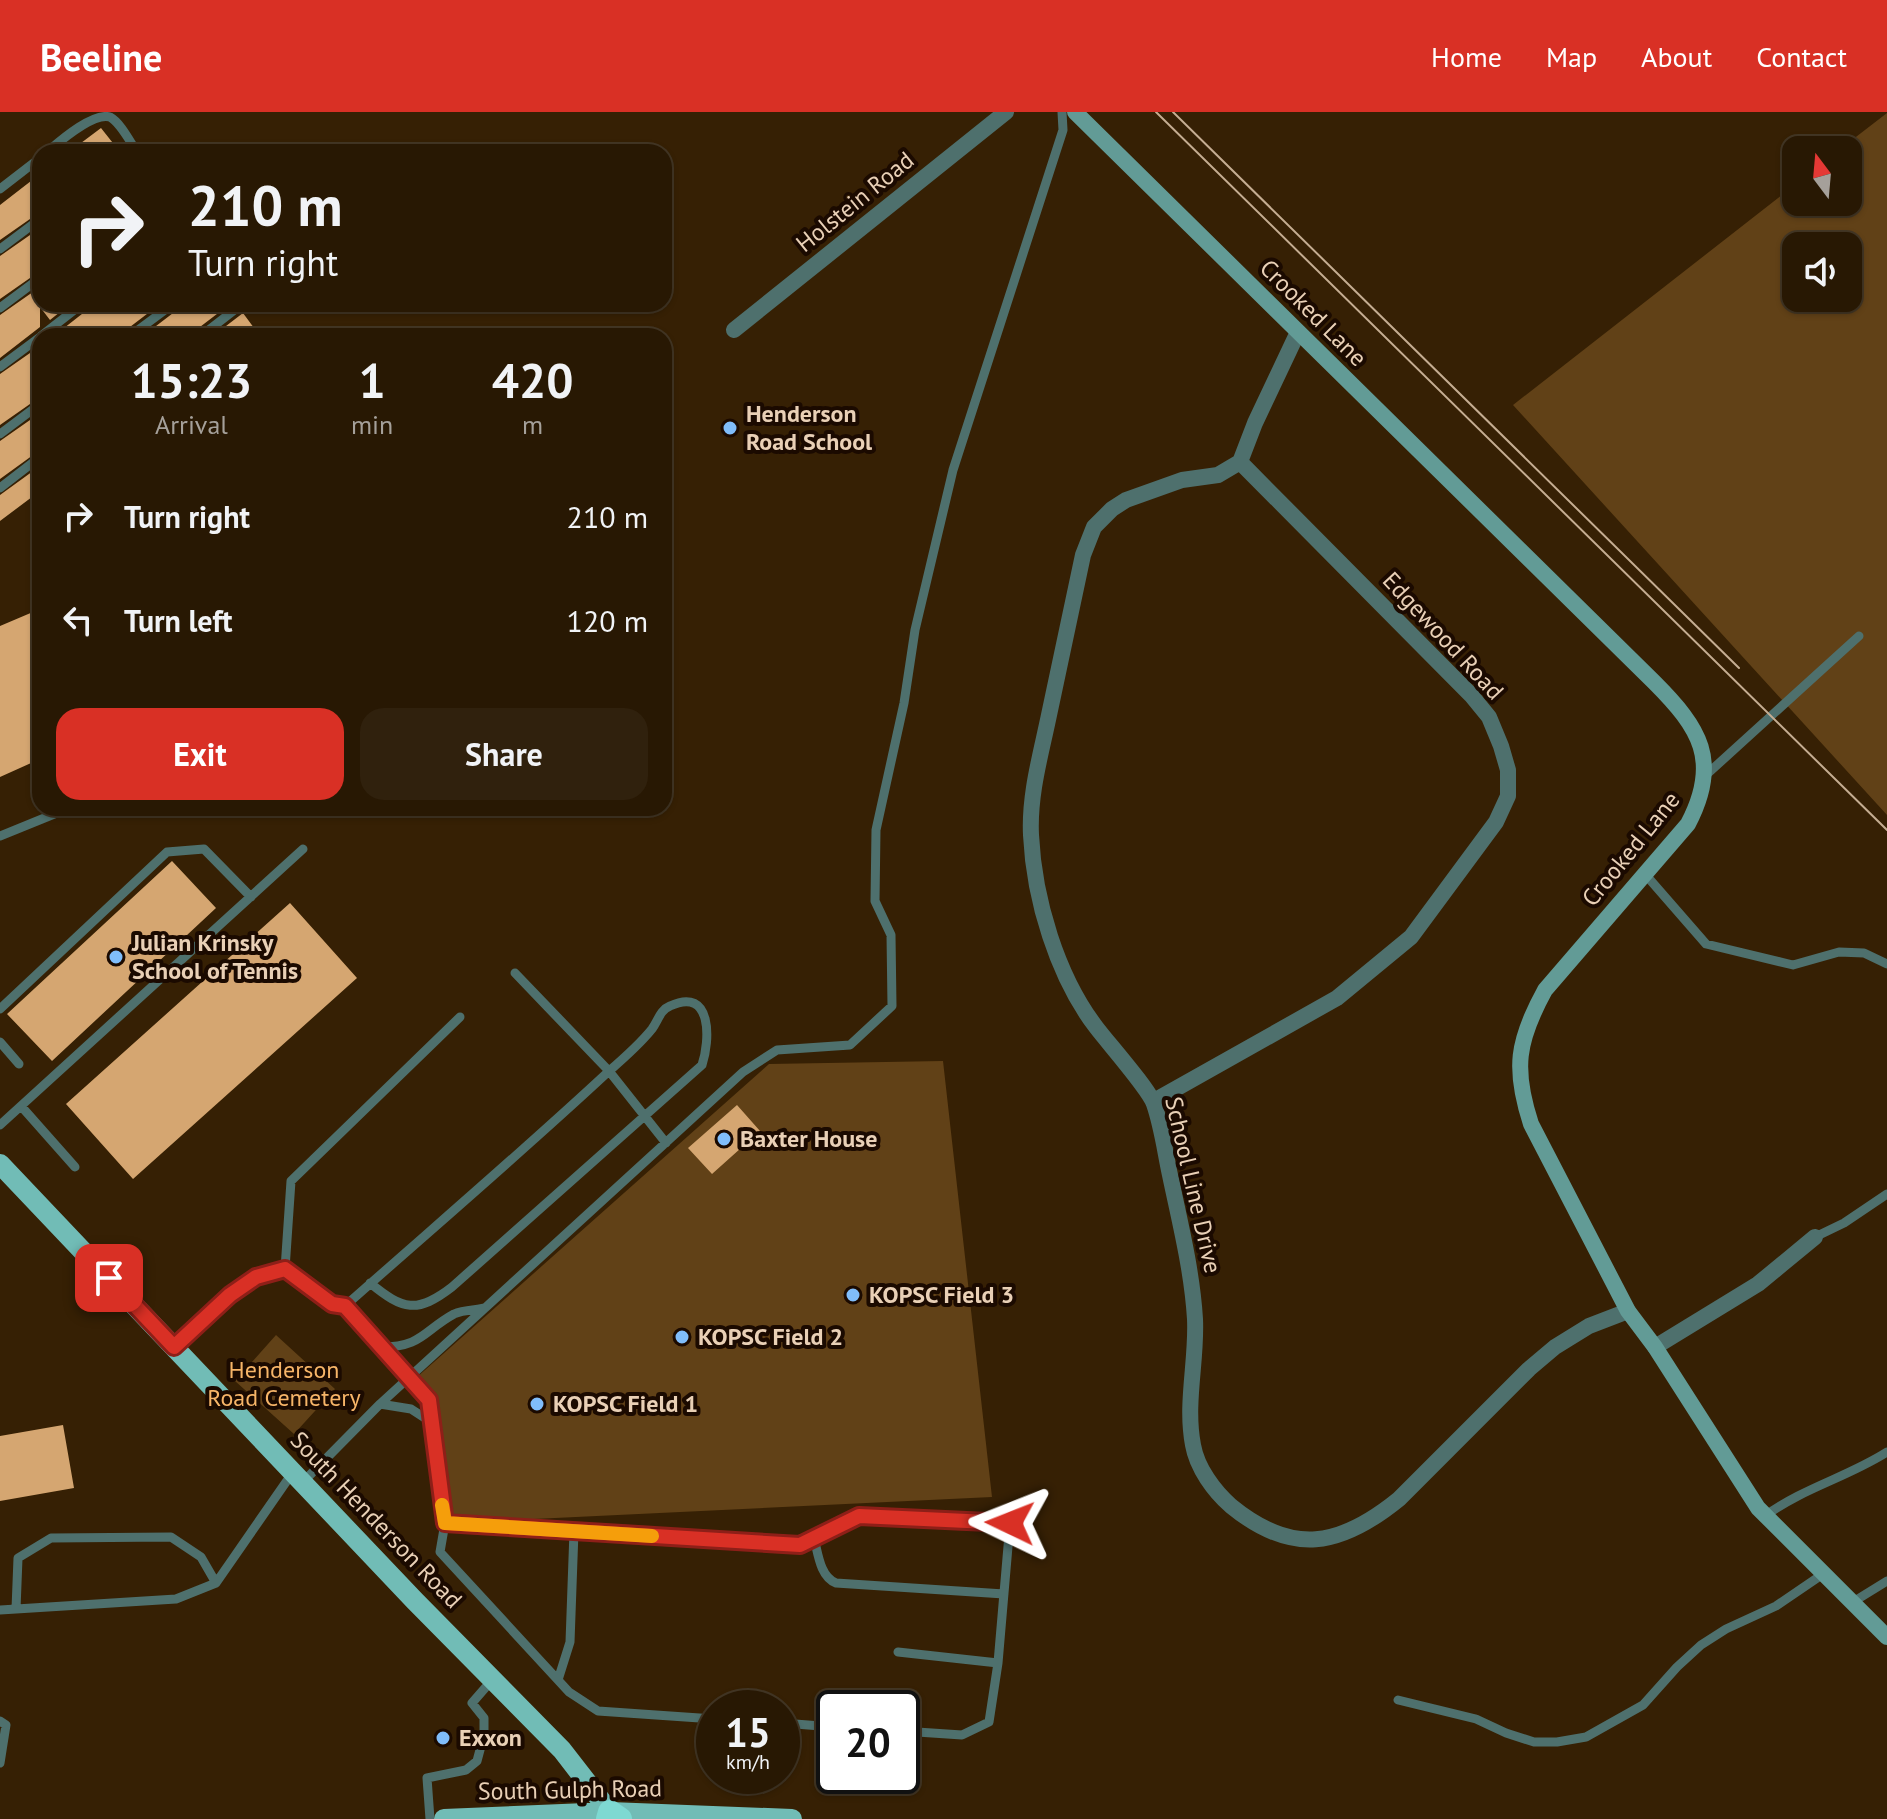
<!DOCTYPE html>
<html lang="en">
<head>
<meta charset="utf-8">
<style>
	body { margin:0; font-family:"PT Sans",sans-serif; background:#30210d; color:#f1f3f6; height:100vh; display:flex; flex-direction:column; font-size:30px; white-space:nowrap }
	* { box-sizing:border-box; margin:0 }
	p { font-size:26px; color:#a5a09a }
	.icon { flex:none; width:44px; height:44px; fill:none; stroke:currentColor; stroke-width:2; stroke-linecap:round; stroke-linejoin:round }
	.map { position:relative; flex:1; overflow:hidden }
	.drawer { position:absolute; left:32px; top:216px; width:640px; height:488px; display:flex; flex-direction:column; background:#281803; border-radius:24px; box-shadow:0 2px 6px #0004,0 0 0 2px #443725 }
	.drawer>* { flex:none }
	.top-card { position:absolute; left:32px; top:32px; width:640px; height:168px; border-radius:24px; box-shadow:0 2px 6px #0004,0 0 0 2px #443725; background:#281803; color:#f1f3f6; overflow:hidden }
	.needle { width:52px; rotate:344deg }
	.controls { position:absolute; left:1782px; top:24px; display:grid; gap:16px }
	.controls a { display:grid; place-items:center; width:80px; height:80px; border-radius:16px; background:#281803; box-shadow:0 2px 6px #0004,0 0 0 2px #443725; font-size:40px }
	.speed { position:absolute; left:696px; top:1578px; display:flex; gap:16px; font-size:40px; font-weight:700; text-align:center }
	.speed>* { display:grid; place-content:center; width:104px; height:104px; border-radius:50%; background:#281803; box-shadow:0 2px 6px #0004,0 0 0 2px #443725; line-height:1 }
	.speed small { font-size:20px; font-weight:400 }
	.speed .limit { border:4px solid #111; border-radius:12px; background:#fff; color:#111 }
	.pin { position:absolute; display:grid; place-items:center; width:68px; height:68px; color:#fff; margin:-34px; border-radius:16px; box-shadow:0 4px 12px #0006 }
	.me { position:absolute; width:88px; margin:-44px; rotate:272deg; stroke-linejoin:round; filter:drop-shadow(0 0 6px #0008) }
	.turn { display:flex; align-items:center; gap:28px; height:168px; padding:0 24px; font-size:36px }
	.turn .icon { width:104px; height:104px; stroke-width:2.5 }
	.turn b { display:block; font-size:56px; line-height:68px }
	.eta { display:flex; justify-content:space-evenly; align-items:center; height:136px; text-align:center }
	.eta b { font-size:48px; font-weight:600; line-height:56px }
	.cta { display:flex; gap:16px; margin-top:auto; padding:16px 24px }
	.cta a { flex:1; height:92px; border-radius:24px; background:#d93025; color:#fff; font-size:32px; font-weight:600; line-height:92px; text-align:center }
	.cta a+a { background:#30210d; color:#f1f3f6 }
	ul { padding:0; list-style:none }
	li { display:flex; align-items:center; gap:24px; height:104px; padding:0 24px }
	li div { flex:1 }
	li b { display:block; font-size:30px }
	li em { font-style:normal }
	header { display:flex; align-items:center; gap:48px; box-sizing:border-box; height:112px; padding:0 40px; background:#d93025; color:#fff }
	header strong { font-size:38px }
	nav { display:flex; gap:44px; margin-inline-start:auto; font-size:28px }
	.map>svg:first-child { display:block }
</style>
</head>
<body>
<header>
<strong>Beeline</strong>
<nav><a>Home</a><a>Map</a><a>About</a><a>Contact</a></nav>
</header>
<div class="map">
<svg width="1887" height="1707" viewBox="0 0 1887 1707">
	<rect width="100%" height="100%" fill="#362004"/>
	<path fill="#614117" fill-rule="evenodd" d="M 1887,1 L 1887,703 L 1513,293 L 1796,72 L 1796,90 L 1848,90 L 1848,38 L 1839,38 ZM 1796,134 L 1848,134 L 1848,186 L 1796,186 Z
		M 943,949 L 992,1385 L 451,1411 L 416,1266 L 769,952 Z
		M 276,1223 L 335,1277 L 294,1322 L 235,1269 Z"/>
	<path fill="#d5a671" d="M 101,16 L 120,40 L 69,40 Z
		M 40,62 L 40,100 L 0,128 L 0,93 Z
		M 40,116 L 40,159 L 0,187 L 0,144 Z
		M 40,175 L 40,192 L 70,192 L 50,208 L 40,195 L 40,215 L 0,246 L 0,203 Z
		M 89,192 L 160,192 L 126,218 L 123,224 L 62,224 L 59,220 L 87,198 Z
		M 180,192 L 230,192 L 196,218 L 194,224 L 143,224 L 177,198 Z
		M 243,201 L 254,216 L 243,224 L 213,224 Z
		M 40,234 L 40,285 L 0,313 L 0,262 Z
		M 40,301 L 40,338 L 0,367 L 0,329 Z
		M 40,354 L 40,379 L 0,409 L 0,383 Z
		M 40,497 L 40,647 L 0,665 L 0,514 Z
		M 172,749 L 216,796 L 52,949 L 7,902 Z
		M 290,791 L 357,866 L 133,1067 L 66,992 Z
		M 737,993 L 760,1019 L 712,1062 L 688,1036 Z
		M 63,1313 L 74,1376 L 0,1389 L 0,1324 Z"/>
	<g fill="none" stroke-linecap="round" stroke-linejoin="round">
		<path stroke="#4e706d" stroke-width="9" d="M 47,40 C 60,29 93,0 110,5 C 121,11 130,30 137,40
			M 0,77 L 40,46
			M 0,137 L 40,107
			M 0,196 L 40,166
			M 41,224 L 82,192
			M 130,224 L 173,192
			M 201,224 L 237,196 L 239,192
			M 0,255 L 40,225
			M 0,322 L 40,292
			M 0,376 L 40,345
			M 1706,663 L 1859,524
			M 0,724 L 69,696
			M 1645,762 L 1706,832 L 1793,853 L 1839,840 L 1864,841 L 1887,852
			M 515,861 L 609,959 L 666,1031
			M 0,897 L 167,740 L 204,737 L 251,785
			M 0,930 L 19,952
			M 21,994 L 75,1055
			M 0,1013 L 303,737
			M 1815,1125 L 1844,1111 L 1887,1082
			M 285,1157 L 332,1192 L 345,1194 C 433,1116 522,1040 608,960 C 623,947 640,932 652,917 C 658,909 660,898 670,894 C 713,874 710,929 702,953 L 452,1175 C 417,1202 403,1198 370,1171
			M 345,1194 L 381,1235 C 422,1235 423,1219 454,1202 C 463,1198 476,1198 485,1196
			M 174,1235 L 230,1183 L 256,1165 L 285,1157 L 291,1069 L 460,905
			M 381,1235 L 429,1288 L 445,1411 L 800,1433 L 859,1404 L 1010,1411 L 998,1551 L 989,1610 L 962,1623 L 902,1619
			M 380,1292 L 411,1297 L 431,1310
			M 303,1370 L 380,1292 L 743,960 L 777,938 L 850,933 L 892,894 L 891,823 L 875,789 L 876,718 L 904,591 L 915,518 L 953,358 L 1063,18 L 1062,0
			M 1765,1404 C 1803,1376 1848,1365 1887,1340
			M 445,1411 L 440,1440 L 569,1580 L 598,1599 L 714,1607
			M 814,1426 C 818,1441 820,1465 836,1471 L 1004,1482
			M 1853,1490 L 1887,1469
			M 16,1497 L 18,1446 L 51,1426 L 171,1425 L 201,1445 L 216,1471
			M 0,1498 L 176,1487 L 216,1471 L 293,1360
			M 898,1540 L 998,1551
			M 558,1568 L 570,1530 L 574,1419
			M 1398,1588 L 1476,1607 L 1506,1621 L 1534,1630 L 1557,1630 L 1586,1625 L 1643,1593 L 1677,1555 L 1701,1533 L 1726,1517 L 1776,1494 L 1823,1462
			M 0,1609 L 6,1613 L 0,1651
			M 782,1611 L 834,1615
			M 430,1707 L 427,1666 L 466,1658 L 477,1649 L 484,1623 L 484,1606 L 472,1591 L 492,1568"/>
		<path stroke="#4e706d" stroke-width="16" d="M 734,218 L 1006,0
			M 1298,220 L 1255,311 L 1240,350 L 1218,363 L 1182,368 L 1126,388 L 1112,397 L 1094,415 L 1083,443 C 1072,497 1060,550 1049,603 C 1041,642 1029,682 1031,723 C 1034,787 1057,864 1096,915 C 1108,931 1149,977 1154,992 C 1162,1015 1165,1040 1170,1063 C 1180,1111 1192,1158 1195,1207 C 1197,1249 1185,1291 1193,1333 C 1197,1356 1214,1379 1231,1394 C 1292,1444 1340,1435 1399,1387 L 1529,1257 L 1555,1235 L 1589,1214 L 1628,1199
			M 1154,989 L 1337,886 L 1411,825 L 1496,710 L 1508,684 L 1508,658 L 1501,634 L 1489,605 L 1471,583 L 1240,350
			M 1655,1235 L 1758,1172 L 1815,1125"/>
		<path stroke="#629b96" stroke-width="16" d="M 1075,0 L 1654,570 C 1700,616 1721,649 1688,712 L 1545,878 C 1517,929 1513,957 1531,1012 L 1628,1199 L 1655,1235 L 1758,1396 L 1887,1525"/>
		<path stroke="#71bcb6" stroke-width="20" d="M 0,1052 L 415,1489 L 562,1638 L 610,1700
			M 444,1707 L 610,1700 L 792,1707"/>
		<path stroke="#7ed9d2" stroke-width="24" d="M 608,1707 L 610,1700 L 620,1707"/>
		<path stroke="#c5ad92" stroke-width="2" d="M 1156,0 L 1887,718
			M 1173,0 L 1739,556"/>
	</g>
	<g fill="none" stroke-linecap="round" stroke-linejoin="round">
		<defs>
			<path id="route" d="M 109,1166 L 174,1235 L 230,1183 L 256,1165 L 285,1157 L 332,1192 L 345,1194 L 429,1288 L 445,1411 L 800,1433 L 859,1404 L 1010,1411"/>
		</defs>
		<use href="#route" stroke="#8d1f18" stroke-width="20"/>
		<use href="#route" stroke="#d93025" stroke-width="14"/>
		<path stroke="#f59e0b" stroke-width="14" d="M 442,1393 L 445,1411 L 652,1424"/>
	</g>
	<g fill="#80bdfa" stroke="#1b0a00" stroke-width="3">
		<circle cx="730" cy="316" r="8"/>
		<circle cx="116" cy="845" r="8"/>
		<circle cx="724" cy="1027" r="8"/>
		<circle cx="853" cy="1183" r="8"/>
		<circle cx="682" cy="1225" r="8"/>
		<circle cx="537" cy="1292" r="8"/>
		<circle cx="443" cy="1626" r="8"/>
	</g>
	<g text-anchor="middle" stroke-width="8" stroke-linejoin="round" paint-order="stroke">
		<g font-size="24" fill="#e9d0b6" stroke="#1b0a00">
			<text transform="translate(855 90) rotate(-39)" y="8">Holstein Road</text>
			<text transform="translate(1313 201) rotate(45)" y="8">Crooked Lane</text>
			<text transform="translate(1443 524) rotate(47)" y="8">Edgewood Road</text>
			<text transform="translate(1631 737) rotate(-51)" y="8">Crooked Lane</text>
			<text transform="translate(1193 1073) rotate(77)" y="8">School Line Drive</text>
			<text transform="translate(376 1408) rotate(46)" y="8">South Henderson Road</text>
			<text transform="translate(570 1678) rotate(-1)" y="8">South Gulph Road</text>
		</g>
		<g font-size="24" font-weight="bold" fill="#e9d0b6" stroke="#1b0a00" text-anchor="start">
			<text x="746" y="310">Henderson<tspan x="746" dy="28">Road School</tspan></text>
			<text x="132" y="839">Julian Krinsky<tspan x="132" dy="28">School of Tennis</tspan></text>
			<text x="740" y="1035">Baxter House</text>
			<text x="869" y="1191">KOPSC Field 3</text>
			<text x="698" y="1233">KOPSC Field 2</text>
			<text x="553" y="1300">KOPSC Field 1</text>
			<text x="459" y="1634">Exxon</text>
		</g>
		<g font-size="24" fill="#f7b568" stroke="#1b0a00">
			<text x="284" y="1266">Henderson<tspan x="284" dy="28">Road Cemetery</tspan></text>
		</g>
	</g>
</svg>
<div class="controls">
<a><svg class="needle" viewBox="-14 -14 28 28"><path d="M0-13l5 13h-10z" fill="#e53935"/><path d="M0 13l5-13h-10z" fill="#a5a09a"/></svg></a>
<a><svg class="icon" aria-label="sound" viewBox="0 0 24 24"><path d="M4 9h4l5-4v14l-5-4H4zM17 9q2 3 0 6"/></svg></a>
</div>
<div class="speed"><div>15<small>km/h</small></div><div class="limit">20</div></div>
<div class="pin" style="left:109px;top:1166px;background:#d93025"><svg class="icon" aria-label="arrive" viewBox="0 0 24 24"><path d="M6 21V4h12l-3 4 3 4H6"/></svg></div>
<svg class="me" style="left:1010px;top:1411px" viewBox="-20 -20 40 40"><path d="M0-17L14 15 0 8-14 15z" fill="#d93025" stroke="#fff" stroke-width="4"/></svg>
<div class="top-card">
<div class="turn"><svg class="icon" aria-label="right" viewBox="0 0 24 24"><path d="M7 20v-9h11M14 6l5 5-5 5"/></svg><div><b>210 m</b>Turn right</div></div>
</div>
<section class="drawer">
<div class="eta">
<div><b>15:23</b><p>Arrival</p></div>
<div><b>1</b><p>min</p></div>
<div><b>420</b><p>m</p></div>
</div>
<ul>
<li><svg class="icon" aria-label="right" viewBox="0 0 24 24"><path d="M7 20v-9h11M14 6l5 5-5 5"/></svg><div><b>Turn right</b></div><em>210 m</em></li>
<li><svg class="icon" aria-label="left" viewBox="0 0 24 24"><path d="M17 20v-9H6M10 6l-5 5 5 5"/></svg><div><b>Turn left</b></div><em>120 m</em></li>
</ul>
<div class="cta"><a>Exit</a><a>Share</a></div>
</section>
</div>
</body>
</html>
